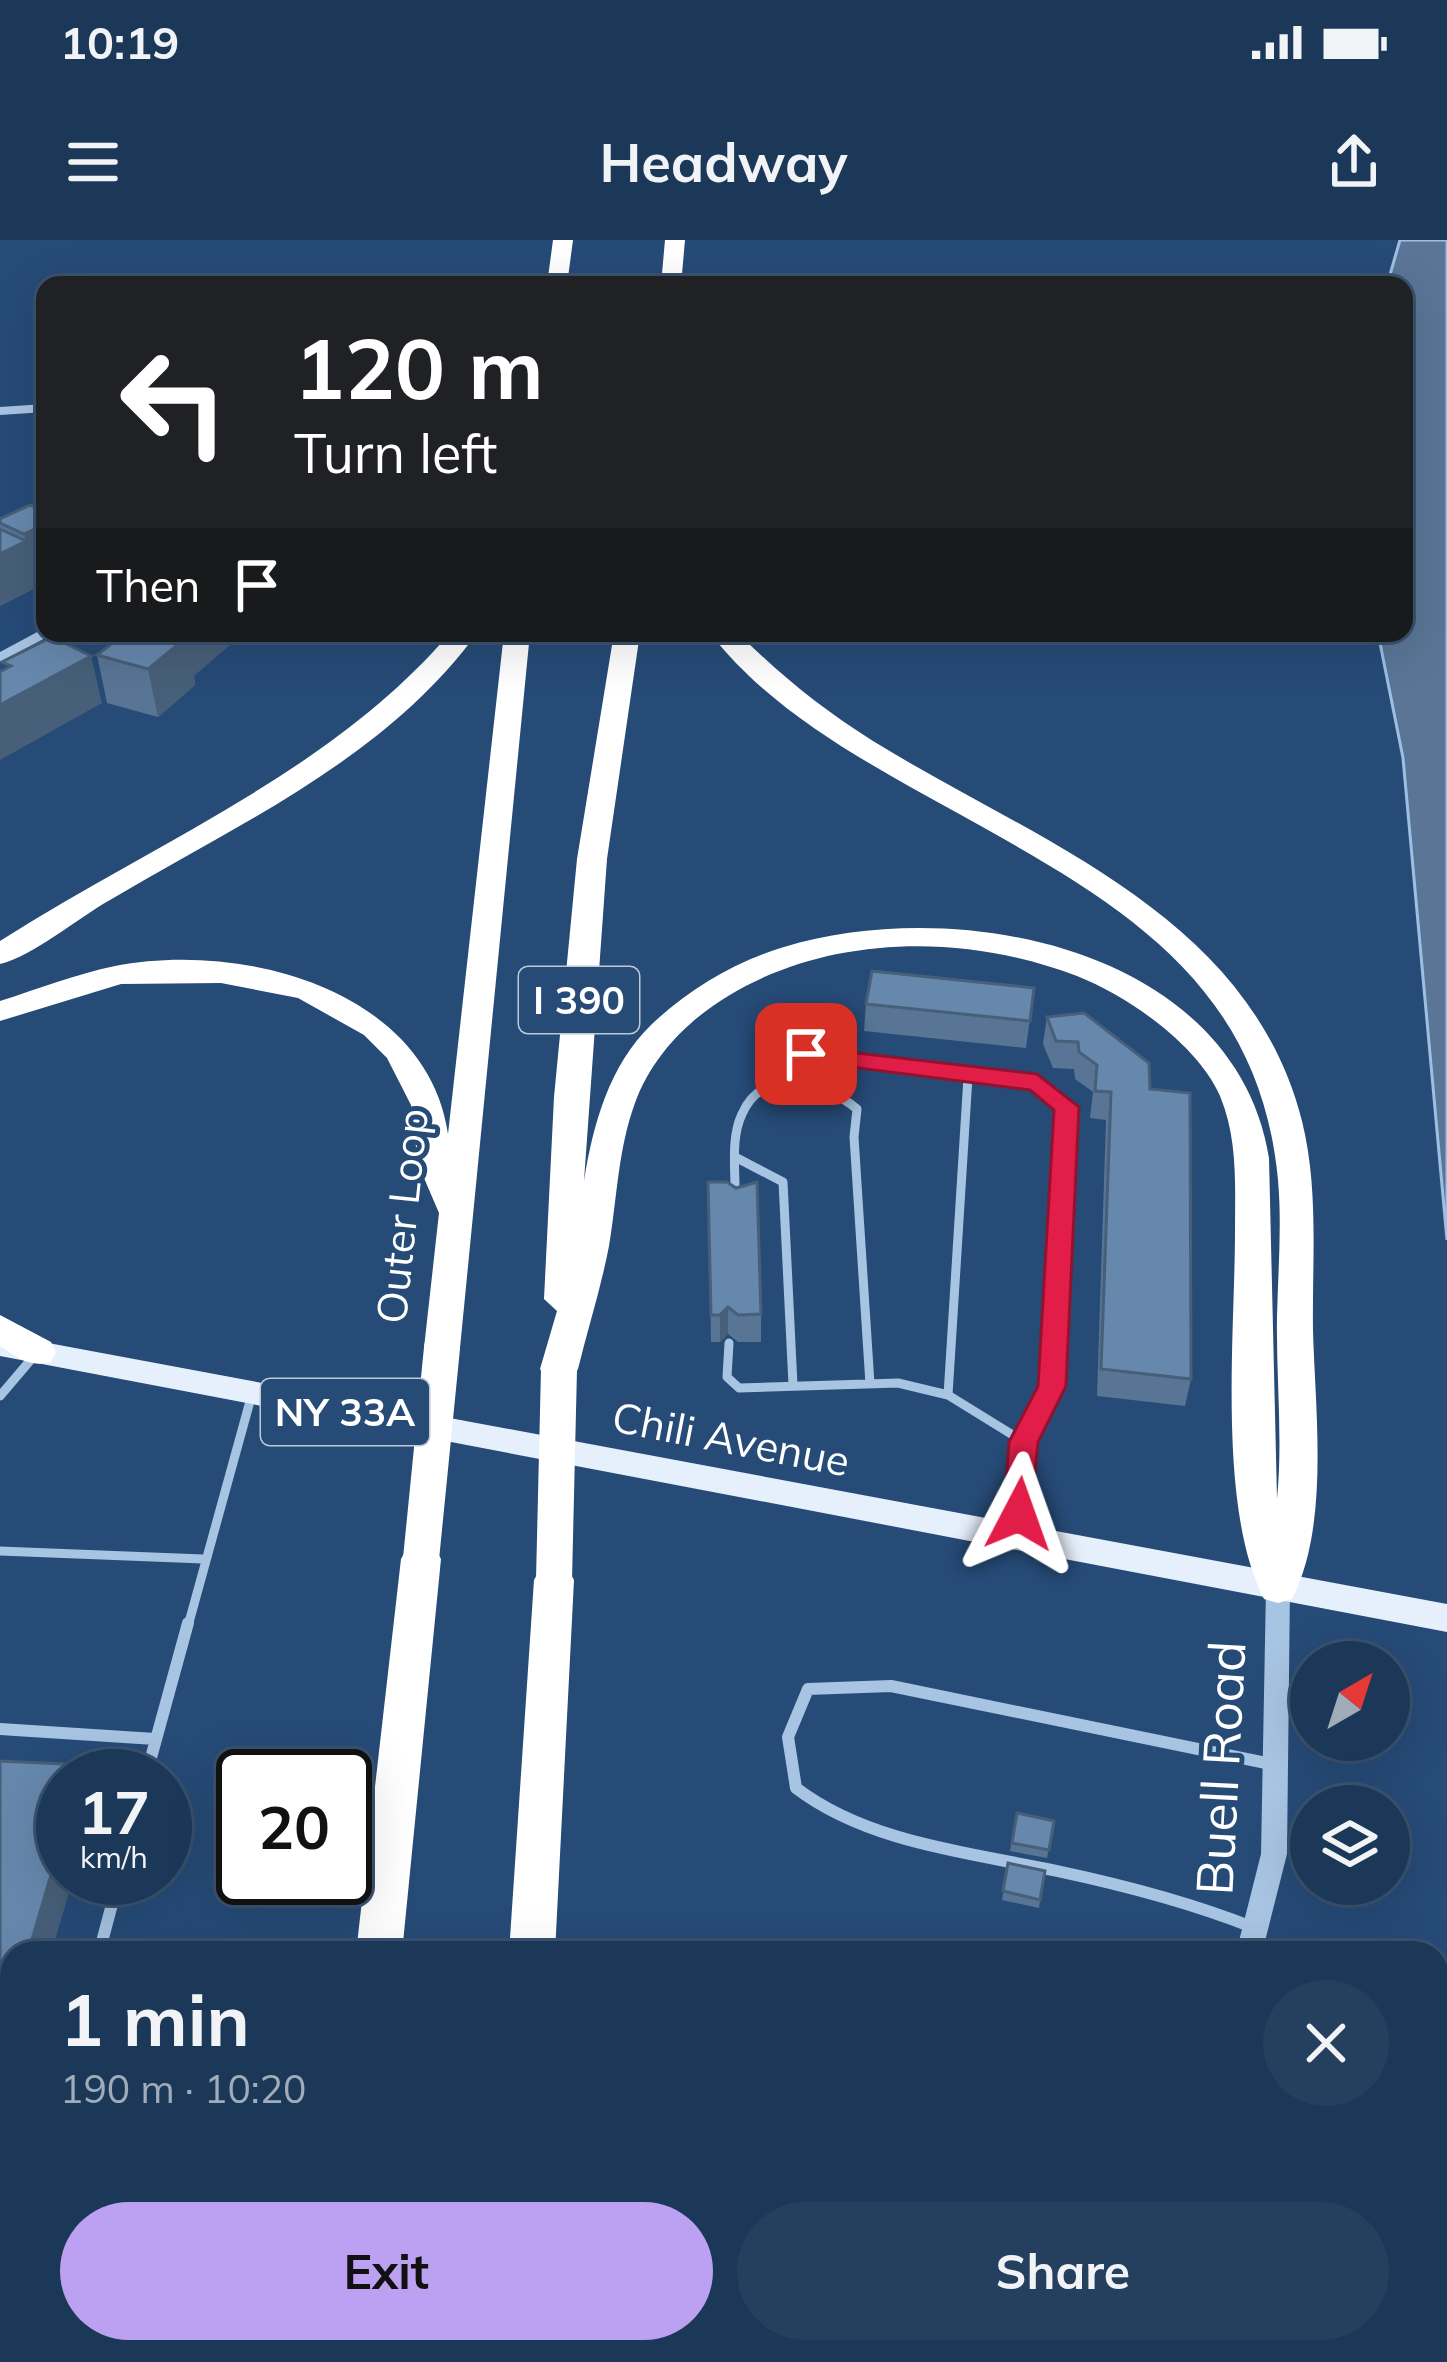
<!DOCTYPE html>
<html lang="en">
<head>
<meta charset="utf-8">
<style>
	body { margin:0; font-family:Mulish,sans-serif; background:#253f5f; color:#f1f3f6; height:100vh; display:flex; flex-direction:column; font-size:45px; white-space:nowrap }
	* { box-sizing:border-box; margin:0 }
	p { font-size:39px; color:#a0acba }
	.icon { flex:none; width:66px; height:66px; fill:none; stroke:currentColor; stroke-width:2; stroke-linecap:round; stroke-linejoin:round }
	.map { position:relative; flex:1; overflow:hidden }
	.sheet { position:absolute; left:0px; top:1701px; width:1449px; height:423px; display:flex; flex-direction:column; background:#1c3859; border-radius:36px 36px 0 0; box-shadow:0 12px 48px #0002,0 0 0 3px #3a526f }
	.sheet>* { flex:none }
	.hud { position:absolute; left:36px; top:36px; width:1377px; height:366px; border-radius:24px; box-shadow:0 12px 48px #0002,0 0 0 3px #3a526f; background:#202124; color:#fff; overflow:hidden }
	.needle { width:78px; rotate:39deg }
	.buttons { position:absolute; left:1290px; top:1401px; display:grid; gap:24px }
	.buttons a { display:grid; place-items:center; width:120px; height:120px; border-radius:50%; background:#1c3859; box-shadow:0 12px 48px #0002,0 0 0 3px #3a526f; font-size:60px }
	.speed { position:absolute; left:36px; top:1509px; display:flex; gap:24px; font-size:60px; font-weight:700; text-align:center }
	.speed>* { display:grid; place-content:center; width:156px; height:156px; border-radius:50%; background:#1c3859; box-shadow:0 12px 48px #0002,0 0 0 3px #3a526f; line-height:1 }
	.speed small { font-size:30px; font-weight:400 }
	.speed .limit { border:6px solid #111; border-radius:18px; background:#fff; color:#111 }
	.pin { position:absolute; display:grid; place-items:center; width:102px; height:102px; color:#fff; margin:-51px; border-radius:24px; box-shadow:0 6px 18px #0006 }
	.me { position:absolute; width:132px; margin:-66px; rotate:4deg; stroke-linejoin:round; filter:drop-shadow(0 0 9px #0008) }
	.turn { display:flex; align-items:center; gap:42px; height:252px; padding:0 60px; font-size:54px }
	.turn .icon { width:156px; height:156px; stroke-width:2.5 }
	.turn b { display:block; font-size:84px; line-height:102px }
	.then { display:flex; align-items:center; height:114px; padding:0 60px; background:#0003; gap:24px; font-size:45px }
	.round { display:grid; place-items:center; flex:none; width:126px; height:126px; border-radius:63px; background:#253f5f }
	.headline { display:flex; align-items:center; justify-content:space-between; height:204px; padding:0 60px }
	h1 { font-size:72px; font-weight:700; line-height:90px }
	.button { display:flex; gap:24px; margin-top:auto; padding:24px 60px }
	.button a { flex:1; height:138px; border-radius:72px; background:#bca0f2; color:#111; font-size:48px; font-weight:700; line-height:138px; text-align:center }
	.button a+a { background:#253f5f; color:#f1f3f6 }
	.status { display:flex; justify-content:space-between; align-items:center; height:84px; padding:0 60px; background:#1c3859; direction:ltr }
	.status svg { height:33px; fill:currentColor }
	header { display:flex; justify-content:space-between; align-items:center; height:156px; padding:0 60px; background:#1c3859; font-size:54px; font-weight:700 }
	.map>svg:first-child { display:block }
</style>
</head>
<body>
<div class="status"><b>10:19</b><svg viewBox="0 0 49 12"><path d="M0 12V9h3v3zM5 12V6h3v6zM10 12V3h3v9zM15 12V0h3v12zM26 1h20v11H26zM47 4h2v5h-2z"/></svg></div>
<header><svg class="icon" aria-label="menu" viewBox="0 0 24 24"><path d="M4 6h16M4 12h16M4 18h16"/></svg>Headway<svg class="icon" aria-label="share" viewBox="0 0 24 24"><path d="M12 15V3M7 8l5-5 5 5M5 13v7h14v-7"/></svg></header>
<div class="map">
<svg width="1447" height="2122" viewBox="0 0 1447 2122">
	<rect width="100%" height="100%" fill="#264b77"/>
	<path fill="#5a7596" stroke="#9cbfe3" stroke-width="3" d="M 1400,0 L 1447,0 L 1447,1000 L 1403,518 L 1378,393 L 1404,393 L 1404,45 L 1387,45 Z"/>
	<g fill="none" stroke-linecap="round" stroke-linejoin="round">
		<path stroke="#a7c4e2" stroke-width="9" d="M 806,815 L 1037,842 L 1055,852 L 1066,867 L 1052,1146 L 1024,1202 L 1018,1293
			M 737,918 L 783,942 L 793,1145
			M 735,960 C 736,933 730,899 742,874 C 763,825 825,842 857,869 L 854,897 L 870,1144
			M 729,1103 L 727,1137 L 739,1148 L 898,1143 L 948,1155 L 1024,1202
			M 948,1155 L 968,837
			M 0,1156 L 34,1116
			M 0,1311 L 203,1319
			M 188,1386 L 252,1154"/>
		<path stroke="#a7c4e2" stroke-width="12" d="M 0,1489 L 155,1499
			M 146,1536 L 188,1383
			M 1252,1687 C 1189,1662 1123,1645 1057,1631 C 971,1613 868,1603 796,1548 L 788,1497 L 808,1449 L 891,1446 L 1271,1524
			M 99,1713 L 119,1638
			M 0,1847 L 12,1848
			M 1352,2122 L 1354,2112"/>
		<path stroke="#a7c4e2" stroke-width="8" d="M 0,171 L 45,168"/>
		<path stroke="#a7c4e2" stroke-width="9" d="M 0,417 L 45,393"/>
		<path fill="#a7c4e2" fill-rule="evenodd" d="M 1278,1337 L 1286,1340 L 1290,1347 L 1287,1614 L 1262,1713 L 1236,1713 L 1261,1614 L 1266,1347 L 1270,1340 Z
			M 990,2112 L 1023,2112 L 1019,2122 L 986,2122 Z"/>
		<path fill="#e6effc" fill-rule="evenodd" d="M 0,1094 L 1447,1364 L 1447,1392 L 0,1116 Z"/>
		<path fill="#fff" fill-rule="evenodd" d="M 553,0 L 573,0 L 567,45 L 547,45 Z
			M 665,0 L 685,0 L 681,45 L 661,45 Z
			M 450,393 L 477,393 C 386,518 240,583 110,660 C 78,678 33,716 0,724 L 0,701 C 154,602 329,534 450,393 Z
			M 504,393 L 530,393 L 460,1108 L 455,1118 L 442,1121 L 429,1118 L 424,1108 L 439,973 L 418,924 L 411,865 L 387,818 L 364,795 L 298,758 L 221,743 L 121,744 L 0,781 L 0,761 C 38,749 76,734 115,726 C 241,701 427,749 448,894 Z
			M 614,393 L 640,393 L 607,619 L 584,941 C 593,885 609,825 652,784 C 689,749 735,722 784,707 C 958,654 1235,708 1269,918 L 1277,1259 C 1283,1199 1276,1138 1277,1077 C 1278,1032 1282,986 1278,940 C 1259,737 1112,659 952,570 C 867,523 770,471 710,393 L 738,393 C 779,434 823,470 873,501 C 1036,602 1249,673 1302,881 C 1319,950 1312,1019 1313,1090 C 1315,1171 1330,1285 1292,1359 L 1278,1363 L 1264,1359 C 1217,1267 1235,1094 1235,991 C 1235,945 1238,899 1220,856 C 1198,805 1128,756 1077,736 C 1000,707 919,698 837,714 C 754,731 666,779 635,863 C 618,909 617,959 609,1006 C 601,1048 588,1088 578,1129 L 572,1139 L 559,1143 L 546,1139 L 540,1129 L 557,1071 L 544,1059 L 554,857 L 577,619 Z
			M 0,1075 L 51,1102 L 56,1112 L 51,1122 C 30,1128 17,1117 0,1106 Z
			M 421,1303 L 435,1308 L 441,1319 L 402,1713 L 356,1713 L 401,1319 L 407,1308 Z
			M 554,1324 L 568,1329 L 574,1340 L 555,1713 L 509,1713 L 534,1340 L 540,1329 Z
			M 482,2112 L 534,2112 L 534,2122 L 482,2122 Z"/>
		<defs>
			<path id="rail" d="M 1437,1753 L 1447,1749
				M 1437,1808 L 1447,1804
				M 315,2122 L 343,2112
				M 535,2122 L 564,2112"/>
		</defs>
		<use href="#rail" stroke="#fff" stroke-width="16"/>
		<use href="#rail" stroke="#264b77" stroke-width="12" stroke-dasharray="34" stroke-linecap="butt"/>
		<path stroke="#fff" stroke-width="36" d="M 421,1319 L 442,1108
			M 554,1340 L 559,1129"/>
		<path stroke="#fff" stroke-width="46" d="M 337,2122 L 338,2112"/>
	</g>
	<path fill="#587595" d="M 45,271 L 45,335 L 36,340 L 37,347 L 0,366 L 0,279 Z
		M 97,415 L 194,436 L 195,445 L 158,477 L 107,463 Z
		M 1034,748 L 1026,808 L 864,791 L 866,764 Z
		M 1047,777 L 1150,849 L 1191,1139 L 1185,1166 L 1097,1156 L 1106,880 L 1090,878 L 1093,852 L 1075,839 L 1074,829 L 1053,828 L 1043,804 Z
		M 708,942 L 761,1074 L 761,1102 L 738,1102 L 728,1094 L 720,1102 L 711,1102 Z
		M 0,1521 L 63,1638 L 73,1638 L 51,1713 L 12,1713 L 12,1777 L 0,1776 Z
		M 1017,1573 L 1054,1581 L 1047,1618 L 1010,1611 Z
		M 1008,1623 L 1045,1631 L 1039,1668 L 1002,1660 Z"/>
	<path fill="#475f79" d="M 45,284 L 45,335 L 36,340 L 37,347 L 0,366 L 0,314 L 26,302 L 24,294 Z
		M 179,393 L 244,393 L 194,436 L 195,445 L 158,477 L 148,429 Z
		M 91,416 L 102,463 L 0,520 L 0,465 Z
		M 728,1067 L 728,1094 L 720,1102 L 720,1075 Z
		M 63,1594 L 63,1638 L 73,1638 L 51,1713 L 28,1713 Z"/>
	<path fill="#6688ad" stroke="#475f79" stroke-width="3" d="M 30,265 L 45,271 L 45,284 L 24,294 L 0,283 L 0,279 Z
		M 0,289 L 26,301 L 0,314 Z
		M 125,393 L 179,393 L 176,395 L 186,398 L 148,429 L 97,415 Z
		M 52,397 L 91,416 L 0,465 L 0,432 L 11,426 L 2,422 Z
		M 872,731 L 1034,748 L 1030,781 L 866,764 Z
		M 1084,773 L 1149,823 L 1150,849 L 1190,853 L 1191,1139 L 1101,1129 L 1111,852 L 1095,851 L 1097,825 L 1079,812 L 1078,802 L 1056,801 L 1047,777 Z
		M 708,942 L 727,942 L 736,948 L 757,942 L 761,1074 L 738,1075 L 728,1067 L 720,1075 L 711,1075 Z
		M 0,1521 L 83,1525 L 80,1536 L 63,1536 L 63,1594 L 28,1713 L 12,1713 L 12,1746 L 0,1746 Z
		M 1017,1573 L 1054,1581 L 1049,1610 L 1012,1603 Z
		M 1008,1623 L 1045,1631 L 1040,1660 L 1003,1651 Z
		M 1142,2112 L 1276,2112 L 1270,2122 L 1135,2122 Z"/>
	<path fill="#e11d48" stroke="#92132f" stroke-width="3" d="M 806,807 L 1037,834 L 1079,867 L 1066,1146 L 1038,1202 L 1030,1282 L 1009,1282 L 1004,1274 L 1009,1202 L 1038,1146 L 1054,870 L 1030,850 L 797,820 L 794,814 Z"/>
	<g text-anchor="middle" stroke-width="10" stroke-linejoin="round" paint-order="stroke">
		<g fill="#264b77" stroke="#bec9d6" stroke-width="3">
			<rect x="519" y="727" width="120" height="66" rx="9"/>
			<rect x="261" y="1139" width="168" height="66" rx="9"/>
		</g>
		<g font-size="39" font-weight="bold" fill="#fff">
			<text x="579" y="774">I 390</text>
			<text x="345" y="1186">NY 33A</text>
		</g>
		<g font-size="42" fill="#fff" stroke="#264b77">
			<text transform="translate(402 976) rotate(-84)" y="15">Outer Loop</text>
			<text transform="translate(731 1199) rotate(11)" y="15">Chili Avenue</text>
		</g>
		<g font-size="51" fill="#fff" stroke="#264b77">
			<text transform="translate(1221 1528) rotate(-87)" y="18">Buell Road</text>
		</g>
	</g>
</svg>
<div class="buttons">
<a><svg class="needle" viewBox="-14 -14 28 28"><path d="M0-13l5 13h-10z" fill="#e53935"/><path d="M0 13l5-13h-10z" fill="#a0acba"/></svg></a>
<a><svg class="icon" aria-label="layers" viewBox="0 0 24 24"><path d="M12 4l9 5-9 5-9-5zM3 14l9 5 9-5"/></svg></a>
</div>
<div class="speed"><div>17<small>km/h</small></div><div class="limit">20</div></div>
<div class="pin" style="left:806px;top:814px;background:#d93025"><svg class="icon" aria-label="arrive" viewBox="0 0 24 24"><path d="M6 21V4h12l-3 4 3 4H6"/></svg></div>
<svg class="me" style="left:1019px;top:1274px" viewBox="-20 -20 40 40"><path d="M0-17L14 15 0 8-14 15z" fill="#e11d48" stroke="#fff" stroke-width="4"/></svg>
<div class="hud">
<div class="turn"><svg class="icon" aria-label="left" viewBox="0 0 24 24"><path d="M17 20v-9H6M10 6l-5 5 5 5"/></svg><div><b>120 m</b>Turn left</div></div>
<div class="then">Then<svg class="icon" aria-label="arrive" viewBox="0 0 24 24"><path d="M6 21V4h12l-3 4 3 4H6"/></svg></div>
</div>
<section class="sheet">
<div class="headline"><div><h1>1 min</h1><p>190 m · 10:20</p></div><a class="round"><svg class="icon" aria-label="close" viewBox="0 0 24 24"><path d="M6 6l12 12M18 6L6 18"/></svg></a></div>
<div class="button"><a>Exit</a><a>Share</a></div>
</section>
</div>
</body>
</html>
